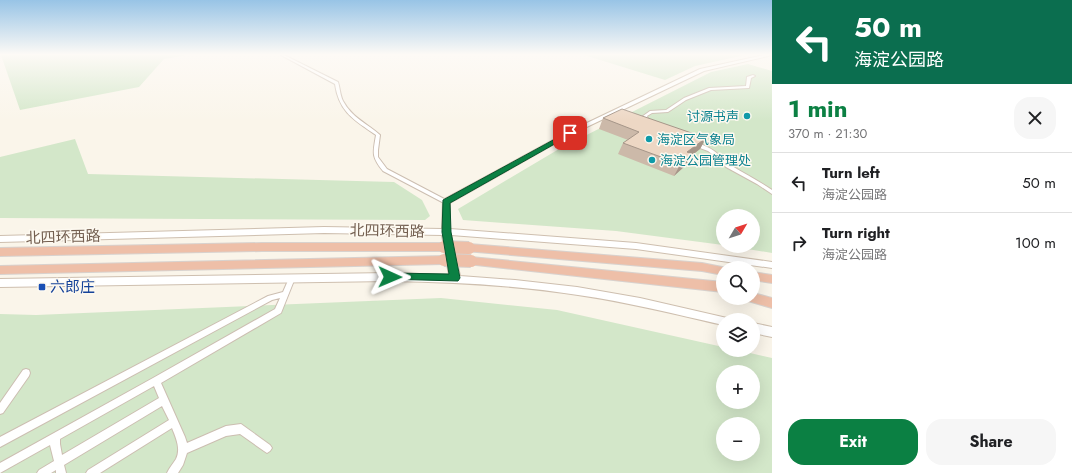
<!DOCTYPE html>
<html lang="en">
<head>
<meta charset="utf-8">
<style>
	body { margin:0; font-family:Jost,"Noto Sans SC",sans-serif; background:#f6f6f6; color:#202124; height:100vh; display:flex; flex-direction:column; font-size:15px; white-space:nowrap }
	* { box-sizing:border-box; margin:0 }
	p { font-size:13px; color:#757577 }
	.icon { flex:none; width:22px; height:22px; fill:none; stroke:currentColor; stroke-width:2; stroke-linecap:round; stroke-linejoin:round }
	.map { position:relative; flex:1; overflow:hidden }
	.details { display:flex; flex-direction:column; background:#fff; width:300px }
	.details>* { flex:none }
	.banner { background:#0b6e4f; color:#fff; overflow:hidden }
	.needle { width:26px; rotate:51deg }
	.controls { position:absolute; left:716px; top:209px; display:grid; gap:8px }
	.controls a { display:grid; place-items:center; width:44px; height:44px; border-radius:50%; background:#fff; box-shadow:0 4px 16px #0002; font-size:20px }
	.pin { position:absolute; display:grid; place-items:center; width:34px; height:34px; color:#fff; margin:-17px; border-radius:8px; box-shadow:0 2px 6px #0006 }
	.me { position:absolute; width:44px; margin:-22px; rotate:91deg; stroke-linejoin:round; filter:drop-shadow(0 0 3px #0008) }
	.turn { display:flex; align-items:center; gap:14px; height:84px; padding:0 16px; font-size:18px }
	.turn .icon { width:52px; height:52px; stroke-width:2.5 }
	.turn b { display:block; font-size:28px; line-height:34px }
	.round { display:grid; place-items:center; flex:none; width:42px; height:42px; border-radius:16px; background:#f6f6f6 }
	.head { display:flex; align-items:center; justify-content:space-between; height:68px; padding:0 16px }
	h1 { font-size:24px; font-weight:700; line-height:30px; color:#0b8043 }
	.button { display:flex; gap:8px; margin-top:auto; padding:8px 16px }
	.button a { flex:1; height:46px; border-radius:16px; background:#0b8043; color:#fff; font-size:16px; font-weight:700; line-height:46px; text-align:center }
	.button a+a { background:#f6f6f6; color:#202124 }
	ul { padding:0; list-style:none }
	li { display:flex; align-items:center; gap:12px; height:60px; padding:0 16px; border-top:1px solid #e0e0e0 }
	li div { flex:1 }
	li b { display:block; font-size:15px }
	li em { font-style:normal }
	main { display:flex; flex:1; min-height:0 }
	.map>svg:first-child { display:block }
</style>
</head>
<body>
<main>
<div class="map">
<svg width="772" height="473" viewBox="0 0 772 473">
	<rect width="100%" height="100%" fill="#faf5ea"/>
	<path fill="#d3e7c9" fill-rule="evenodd" d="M 1,55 L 188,55 L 164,59 L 139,87 L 20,110 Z
		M 584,55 L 745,55 L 695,66 L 665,80 Z
		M 748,64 L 772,71 L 772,253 L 729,246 L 753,246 L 753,216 L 723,216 L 723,245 L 616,231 L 463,220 L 458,209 L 559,149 L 711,72 Z
		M 75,139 L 88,174 L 394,182 L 422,200 L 430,216 L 425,220 L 0,218 L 0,157 Z
		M 441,298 L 557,310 L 723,347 L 723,350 L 737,350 L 772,358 L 772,473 L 0,473 L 0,314 L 36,315 ZM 723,372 L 753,372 L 753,402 L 723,402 ZM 723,424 L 753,424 L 753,454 L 723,454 Z"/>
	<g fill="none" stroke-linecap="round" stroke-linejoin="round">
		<defs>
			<path id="street" d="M 281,55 L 284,55 L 338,82 C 340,88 340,95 343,101 C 351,117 368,124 380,135 L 378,150 L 378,157 L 387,169 L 448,201 L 449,202 L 448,203 L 444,203 L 383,171 C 371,156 373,153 376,135 C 354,120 339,112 335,84 Z
				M 753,75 L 755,76 L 751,78 L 749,88 L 711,90 L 686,100 L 668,112 L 652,113 L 647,116 L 650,124 L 648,125 L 646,124 L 643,116 L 650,111 L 666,110 L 684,98 L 709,88 L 746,86 L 747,77 Z
				M 692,143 C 702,143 713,149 720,156 C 724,159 727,163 732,166 C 745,174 759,181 772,190 L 772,194 L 757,184 L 726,167 L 716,157 L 708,151 L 692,145 Z
				M 290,276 L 294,276 L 295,278 L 281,313 L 161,383 L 185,437 L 187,443 L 226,426 L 241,424 L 270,445 L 272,448 L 270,451 L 267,453 L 264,451 L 240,434 L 226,436 L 187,453 L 183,465 L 178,473 L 167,473 C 169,468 173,464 176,459 C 181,449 176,438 172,428 L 100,473 L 86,473 L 88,470 L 169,420 L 162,406 L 64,465 L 66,473 L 56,473 L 56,470 L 51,473 L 37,473 L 39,470 L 54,461 L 50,445 L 0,473 L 0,463 L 153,378 L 275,309 L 280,298 L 272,300 L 0,447 L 0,437 L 268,296 L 283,292 ZM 154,386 L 159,398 L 62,455 L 60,444 L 60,439 Z
				M 26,369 L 29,370 L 30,373 L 29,376 L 3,413 L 0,414 L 0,403 L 23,370 Z"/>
			<path id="secondary" d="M 764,55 L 772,55 L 704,71 L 572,134 L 450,203 L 450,229 L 636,243 L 772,262 L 772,268 L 636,249 L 451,235 L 460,276 L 515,280 L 577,287 L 640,298 L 727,318 L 728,320 L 723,320 L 723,325 C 675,314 627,302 578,295 C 515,285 453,282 390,281 L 0,287 L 0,279 L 390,273 L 449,275 L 442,235 L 324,233 L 0,242 L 0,236 L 324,227 L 442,229 L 443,200 L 568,132 L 700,69 Z
				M 753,323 L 772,327 L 772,337 L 753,333 Z"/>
			<path id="highway" d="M 262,243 L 444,243 L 448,244 L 450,247 L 448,250 L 444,251 L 262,251 L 0,256 L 0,248 Z
				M 469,244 L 702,263 L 727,268 L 723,268 L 723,275 L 702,271 L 465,251 L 463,248 L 465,245 Z
				M 444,256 L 448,257 L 450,260 L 448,263 L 444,264 L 0,274 L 0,266 Z
				M 471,257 L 723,282 L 723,292 L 467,264 L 465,261 L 467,258 Z
				M 753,272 L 772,275 L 772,283 L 753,280 Z
				M 753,293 L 772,298 L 772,308 L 748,301 L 747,298 L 753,298 Z"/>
		</defs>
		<use href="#street" stroke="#ccbeb1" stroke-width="2"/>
		<use href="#secondary" stroke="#cebfaf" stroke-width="2"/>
		<use href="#highway" stroke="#d8d2ce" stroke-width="2"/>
		<use href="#street" fill="#fff" fill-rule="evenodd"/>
		<use href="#secondary" fill="#fff" fill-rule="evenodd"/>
		<use href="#highway" fill="#eebfa8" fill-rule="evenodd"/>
		<defs>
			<path id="highway-bridge" d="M 444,247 L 469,248
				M 444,260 L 471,261"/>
		</defs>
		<use href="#highway-bridge" stroke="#d8d2ce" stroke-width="14" stroke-linecap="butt"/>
		<use href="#highway-bridge" stroke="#eebfa8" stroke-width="12"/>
	</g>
	<path fill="#ccb9a9" d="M 603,118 L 706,138 L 700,149 L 691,156 L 686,165 L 674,176 L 618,154 L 623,143 L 628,140 L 599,129 Z"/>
	<path fill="#a69689" d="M 706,138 L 700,149 L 691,156 L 686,165 L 674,176 L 687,152 Z"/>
	<path fill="#edd7c4" stroke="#a69689" d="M 622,109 L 706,138 L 687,152 L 692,154 L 680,164 L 623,143 L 639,132 L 603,118 Z"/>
	<linearGradient id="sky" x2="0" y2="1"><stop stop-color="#98c4e6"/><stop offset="0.45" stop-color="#fdfaf6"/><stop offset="1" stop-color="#fdfaf6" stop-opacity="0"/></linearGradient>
	<rect width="772" height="121" fill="url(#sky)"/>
	<path fill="#0b8043" stroke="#07532c" d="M 568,132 L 574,133 L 450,203 L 451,232 L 460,278 L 458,281 L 386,279 L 385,277 L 386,274 L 390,273 L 449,274 L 442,232 L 443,200 Z"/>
	<g fill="#0f9aa8" stroke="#fdf9f0" stroke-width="1.5">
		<circle cx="747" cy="116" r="4"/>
		<circle cx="649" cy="139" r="4"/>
		<circle cx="652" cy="160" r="4"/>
	</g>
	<rect fill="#1a4fb4" stroke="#fdf9f0" stroke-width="1.5" x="38" y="283" width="8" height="8" rx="2"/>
	<g text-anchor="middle" stroke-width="3" stroke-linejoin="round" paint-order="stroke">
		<g font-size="13" fill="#0d838f" stroke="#fdf9f0" text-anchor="start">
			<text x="739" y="121" text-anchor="end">讨源书声</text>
			<text x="657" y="144">海淀区气象局</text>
			<text x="660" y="165">海淀公园管理处</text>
		</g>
		<g font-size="15" fill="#735f50" stroke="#fdf9f0">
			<text transform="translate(387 231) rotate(1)" y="5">北四环西路</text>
			<text transform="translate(63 237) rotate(-2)" y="5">北四环西路</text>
		</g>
		<g font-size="15" fill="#164399" stroke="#fdf9f0" text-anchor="start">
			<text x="50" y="292">六郎庄</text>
		</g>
	</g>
</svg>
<div class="controls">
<a><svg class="needle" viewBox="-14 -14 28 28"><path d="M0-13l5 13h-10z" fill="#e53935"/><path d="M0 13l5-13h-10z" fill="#757577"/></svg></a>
<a><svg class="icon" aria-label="search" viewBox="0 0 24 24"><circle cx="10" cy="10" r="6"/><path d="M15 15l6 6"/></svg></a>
<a><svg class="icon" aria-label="layers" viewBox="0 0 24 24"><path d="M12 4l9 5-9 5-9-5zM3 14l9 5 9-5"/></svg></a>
<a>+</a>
<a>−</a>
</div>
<div class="pin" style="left:570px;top:133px;background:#d93025"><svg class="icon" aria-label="arrive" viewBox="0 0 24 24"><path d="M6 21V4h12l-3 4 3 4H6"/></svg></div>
<svg class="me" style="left:390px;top:277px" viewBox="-20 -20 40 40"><path d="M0-17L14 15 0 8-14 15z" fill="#0b8043" stroke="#fff" stroke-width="4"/></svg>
</div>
<section class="details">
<div class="banner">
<div class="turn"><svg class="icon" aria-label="left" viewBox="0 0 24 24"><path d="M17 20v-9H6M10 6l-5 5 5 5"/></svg><div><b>50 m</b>海淀公园路</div></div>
</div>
<div class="head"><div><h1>1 min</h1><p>370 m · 21:30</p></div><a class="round"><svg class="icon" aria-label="close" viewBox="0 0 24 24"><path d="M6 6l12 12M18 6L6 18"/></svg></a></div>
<ul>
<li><svg class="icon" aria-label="left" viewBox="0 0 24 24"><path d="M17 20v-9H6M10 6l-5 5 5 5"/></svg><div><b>Turn left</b><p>海淀公园路</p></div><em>50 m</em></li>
<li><svg class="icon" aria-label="right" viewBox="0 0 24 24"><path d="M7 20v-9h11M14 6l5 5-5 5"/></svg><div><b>Turn right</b><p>海淀公园路</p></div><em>100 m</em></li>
</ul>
<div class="button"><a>Exit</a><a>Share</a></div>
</section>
</main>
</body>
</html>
